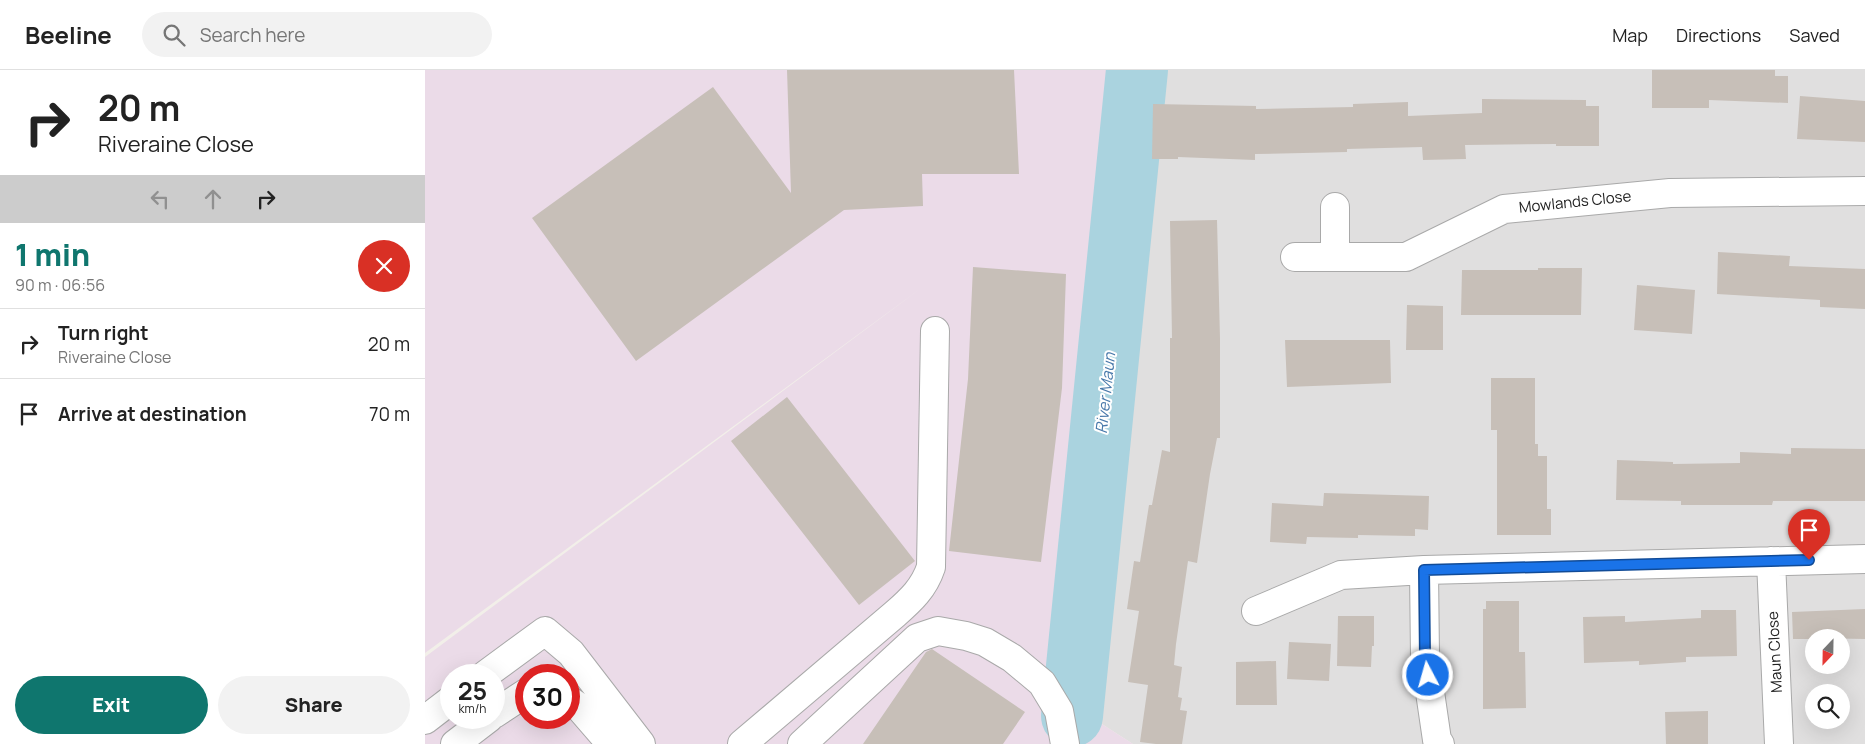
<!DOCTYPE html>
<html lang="en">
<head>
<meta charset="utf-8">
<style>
	body { margin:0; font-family:Manrope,sans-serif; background:#f2f2f2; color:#222; height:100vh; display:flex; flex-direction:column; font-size:19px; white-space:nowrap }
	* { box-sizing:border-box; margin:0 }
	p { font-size:16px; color:#767676 }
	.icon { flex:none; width:28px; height:28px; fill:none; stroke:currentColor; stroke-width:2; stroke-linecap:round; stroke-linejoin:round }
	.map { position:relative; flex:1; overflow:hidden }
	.panel { display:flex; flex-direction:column; background:#fff; width:425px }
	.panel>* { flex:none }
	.hud { background:#fff; color:#222; overflow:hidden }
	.needle { width:32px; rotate:202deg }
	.controls { position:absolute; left:1380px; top:559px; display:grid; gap:10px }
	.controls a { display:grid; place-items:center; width:45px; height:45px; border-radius:50%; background:#fff; box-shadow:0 5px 20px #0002; font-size:25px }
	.speed { position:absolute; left:15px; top:594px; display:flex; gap:10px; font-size:25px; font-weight:700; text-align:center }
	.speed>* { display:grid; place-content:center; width:65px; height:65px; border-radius:50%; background:#fff; box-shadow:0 5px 20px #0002; line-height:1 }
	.speed small { font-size:12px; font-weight:400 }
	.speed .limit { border:8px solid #d22; background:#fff; color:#111 }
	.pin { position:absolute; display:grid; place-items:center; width:42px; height:42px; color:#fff; margin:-51px -21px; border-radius:50% 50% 50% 0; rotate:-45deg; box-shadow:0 0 5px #0007 }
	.pin .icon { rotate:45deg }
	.me { position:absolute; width:55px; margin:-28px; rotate:354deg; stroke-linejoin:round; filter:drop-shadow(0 0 4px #0008) }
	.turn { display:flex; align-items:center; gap:18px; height:105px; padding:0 15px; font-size:22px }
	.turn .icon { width:65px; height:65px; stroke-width:2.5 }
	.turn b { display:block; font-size:35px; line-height:42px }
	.lanes { display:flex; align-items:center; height:48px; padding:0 15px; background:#0003; justify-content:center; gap:25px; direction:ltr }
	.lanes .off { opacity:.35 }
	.round { display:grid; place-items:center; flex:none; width:52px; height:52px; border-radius:26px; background:#f2f2f2 }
	.headline { display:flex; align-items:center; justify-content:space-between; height:85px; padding:0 15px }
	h1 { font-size:30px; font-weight:800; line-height:38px; color:#0f766e }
	.cta { display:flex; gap:10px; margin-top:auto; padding:10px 15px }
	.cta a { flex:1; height:58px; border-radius:30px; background:#0f766e; color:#fff; font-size:20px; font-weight:800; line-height:58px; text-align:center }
	.cta a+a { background:#f2f2f2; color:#222 }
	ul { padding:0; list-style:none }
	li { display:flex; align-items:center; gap:15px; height:70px; padding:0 15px; border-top:1px solid #e0e0e0 }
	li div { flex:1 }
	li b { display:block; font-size:19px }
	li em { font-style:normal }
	header { display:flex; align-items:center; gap:30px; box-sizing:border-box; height:70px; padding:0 25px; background:#fff; border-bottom:1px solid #e0e0e0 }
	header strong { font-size:24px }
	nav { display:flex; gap:28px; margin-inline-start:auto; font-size:18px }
	.search { width:350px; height:45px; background:#f2f2f2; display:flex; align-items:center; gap:12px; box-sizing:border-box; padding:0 18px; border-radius:28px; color:#767676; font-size:19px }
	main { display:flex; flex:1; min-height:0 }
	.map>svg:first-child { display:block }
</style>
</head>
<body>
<header>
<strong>Beeline</strong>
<div class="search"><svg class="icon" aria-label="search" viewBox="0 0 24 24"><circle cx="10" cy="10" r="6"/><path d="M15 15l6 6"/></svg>Search here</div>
<nav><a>Map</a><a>Directions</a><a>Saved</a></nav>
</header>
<main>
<section class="panel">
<div class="hud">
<div class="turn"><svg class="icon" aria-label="right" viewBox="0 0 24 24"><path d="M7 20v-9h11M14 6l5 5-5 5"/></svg><div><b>20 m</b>Riveraine Close</div></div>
<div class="lanes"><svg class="icon off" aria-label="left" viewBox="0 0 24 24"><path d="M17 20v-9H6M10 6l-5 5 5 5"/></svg><svg class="icon off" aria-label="ahead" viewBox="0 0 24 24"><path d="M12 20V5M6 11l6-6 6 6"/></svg><svg class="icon" aria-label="right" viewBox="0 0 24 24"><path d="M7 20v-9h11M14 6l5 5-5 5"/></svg></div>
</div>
<div class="headline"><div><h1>1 min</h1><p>90 m · 06:56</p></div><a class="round" style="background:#d93025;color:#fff"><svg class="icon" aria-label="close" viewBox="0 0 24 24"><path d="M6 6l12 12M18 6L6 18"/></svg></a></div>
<ul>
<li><svg class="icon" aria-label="right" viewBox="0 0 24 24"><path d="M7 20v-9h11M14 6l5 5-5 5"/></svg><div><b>Turn right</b><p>Riveraine Close</p></div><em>20 m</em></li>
<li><svg class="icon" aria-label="arrive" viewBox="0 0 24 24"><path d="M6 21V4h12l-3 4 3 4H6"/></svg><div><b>Arrive at destination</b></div><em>70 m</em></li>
</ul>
<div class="cta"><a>Exit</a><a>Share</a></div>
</section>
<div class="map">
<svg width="1440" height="674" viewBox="0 0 1440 674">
	<rect width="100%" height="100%" fill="#f2efe9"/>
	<path fill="#e0dfdf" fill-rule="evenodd" d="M 685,0 L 1440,0 L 1440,674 L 708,674 L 655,640 L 684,80 ZM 1389,568 L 1416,568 L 1416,595 L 1389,595 ZM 1389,622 L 1416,622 L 1416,650 L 1389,650 Z"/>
	<path fill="#ebdbe8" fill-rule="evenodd" d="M 0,0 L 685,0 L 684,80 L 655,640 L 708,674 L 0,674 L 0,587 L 499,216 L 0,583 ZM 26,605 L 69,605 L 69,648 L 26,648 ZM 101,605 L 144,605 L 144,648 L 101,648 Z"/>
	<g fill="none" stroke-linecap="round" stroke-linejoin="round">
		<path stroke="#aad3df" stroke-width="62" d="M 647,646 L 712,0"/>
	</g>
	<path fill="#c7bfb8" d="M 362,0 L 589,0 L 594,104 L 497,104 L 498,136 L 419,140 L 211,291 L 107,148 L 288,17 L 366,123 Z
		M 1227,0 L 1350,0 L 1350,6 L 1363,6 L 1363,33 L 1284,30 L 1284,38 L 1227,38 Z
		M 1375,26 L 1440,31 L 1440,72 L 1372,69 Z
		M 1057,29 L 1161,30 L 1161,36 L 1174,36 L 1174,76 L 1131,76 L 1131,74 L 1040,75 L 1041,89 L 998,90 L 997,77 L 922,79 L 922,82 L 830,84 L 830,90 L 753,87 L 753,89 L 727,89 L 728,34 L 831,36 L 831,39 L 928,37 L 928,34 L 983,32 L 983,46 L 1057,43 Z
		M 792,150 L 795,268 L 795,368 L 792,368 L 785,404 L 772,493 L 763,491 L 751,574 L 749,595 L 757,597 L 753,627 L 757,628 L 755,640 L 762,641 L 757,674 L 731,674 L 715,672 L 723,615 L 703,612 L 714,541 L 702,539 L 709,491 L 715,492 L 724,435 L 727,435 L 737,380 L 745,382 L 745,268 L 747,268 L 745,151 Z
		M 1293,182 L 1365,186 L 1364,196 L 1440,199 L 1440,239 L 1395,237 L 1395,230 L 1292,224 Z
		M 548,197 L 641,204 L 637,318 L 616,492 L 524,481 L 543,309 Z
		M 1113,198 L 1157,198 L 1156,245 L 1036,245 L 1037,200 L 1113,200 Z
		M 1212,215 L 1270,220 L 1267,264 L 1209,260 Z
		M 982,235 L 1018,236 L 1018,280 L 981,280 Z
		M 860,270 L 965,270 L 966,313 L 862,317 Z
		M 1066,308 L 1110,308 L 1110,374 L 1113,374 L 1113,386 L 1122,386 L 1122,439 L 1126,439 L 1126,465 L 1072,465 L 1072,360 L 1066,360 Z
		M 362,327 L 490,491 L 434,535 L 306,371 Z
		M 1366,378 L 1440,379 L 1440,431 L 1348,431 L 1347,435 L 1256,435 L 1256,431 L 1191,430 L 1192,390 L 1248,392 L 1248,394 L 1315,393 L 1315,382 L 1366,384 Z
		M 899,423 L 1004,426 L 1003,460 L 990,459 L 990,466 L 933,465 L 933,468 L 882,467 L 881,474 L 845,472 L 847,433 L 898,436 Z
		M 1061,531 L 1094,531 L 1094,582 L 1100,582 L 1101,638 L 1058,639 L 1058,539 L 1061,539 Z
		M 1440,539 L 1440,569 L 1389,568 L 1389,569 L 1368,569 L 1367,542 Z
		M 1276,540 L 1311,540 L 1312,586 L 1261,587 L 1261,592 L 1214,595 L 1214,591 L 1159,593 L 1158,547 L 1200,546 L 1200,552 L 1276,548 Z
		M 913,546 L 949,546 L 949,576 L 947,576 L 946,597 L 912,596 Z
		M 864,572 L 906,574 L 904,611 L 862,609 Z
		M 507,579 L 600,642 L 578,674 L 438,674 L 501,582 Z
		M 851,591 L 852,635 L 811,635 L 811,592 Z
		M 1283,641 L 1283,674 L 1241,674 L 1240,642 Z"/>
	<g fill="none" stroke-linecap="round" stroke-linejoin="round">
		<defs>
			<path id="minor" d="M 910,186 L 910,137
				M 870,187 L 981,187 L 1079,139 L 1245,123 L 1440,121
				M 1346,491 L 1354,674
				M 999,500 L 1000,588 L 1012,670 L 1015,674
				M 831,541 L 916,505 L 999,500 L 1440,489
				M 60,605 L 120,561 L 146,583 L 216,674
				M 144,630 L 154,637 L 186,674
				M 69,644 L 101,623
				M 0,650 L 26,630
				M 30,674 L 64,648
				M 317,674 L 470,544 C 486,530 499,518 506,497 L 510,261
				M 377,674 L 492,568 L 513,561 L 541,566 L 560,572 L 587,588 L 617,613 L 634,641 L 640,674"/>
		</defs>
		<use href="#minor" stroke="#a9a9a9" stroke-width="30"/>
		<use href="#minor" stroke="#fff" stroke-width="28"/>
	</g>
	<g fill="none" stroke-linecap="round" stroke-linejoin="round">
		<defs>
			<path id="route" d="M 1003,605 L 1000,588 L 999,500 L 1384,490"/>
		</defs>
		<use href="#route" stroke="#114b97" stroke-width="12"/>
		<use href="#route" stroke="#1a73e8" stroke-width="9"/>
	</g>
	<g text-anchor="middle" stroke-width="4" stroke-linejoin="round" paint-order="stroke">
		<g font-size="15" fill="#222" stroke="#fff">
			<text transform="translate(1150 132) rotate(-6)" y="5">Mowlands Close</text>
			<text transform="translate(1350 582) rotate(-93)" y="5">Maun Close</text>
		</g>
		<g font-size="16" font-style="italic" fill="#4a7aab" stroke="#fff">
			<text transform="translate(680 323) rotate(-84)" y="6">River Maun</text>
		</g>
	</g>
</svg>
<div class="controls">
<a><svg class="needle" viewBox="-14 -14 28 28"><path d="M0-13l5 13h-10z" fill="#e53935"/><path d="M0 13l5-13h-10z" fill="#767676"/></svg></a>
<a><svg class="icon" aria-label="search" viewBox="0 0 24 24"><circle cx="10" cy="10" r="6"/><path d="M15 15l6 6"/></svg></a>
</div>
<div class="speed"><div>25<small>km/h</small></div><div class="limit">30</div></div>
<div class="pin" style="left:1384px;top:490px;background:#d93025"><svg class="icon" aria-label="arrive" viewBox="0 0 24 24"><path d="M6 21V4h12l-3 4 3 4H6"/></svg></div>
<svg class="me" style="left:1003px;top:605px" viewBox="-20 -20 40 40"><circle r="17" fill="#1a73e8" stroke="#fff" stroke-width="3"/><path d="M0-11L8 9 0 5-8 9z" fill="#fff"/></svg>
</div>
</main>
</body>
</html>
